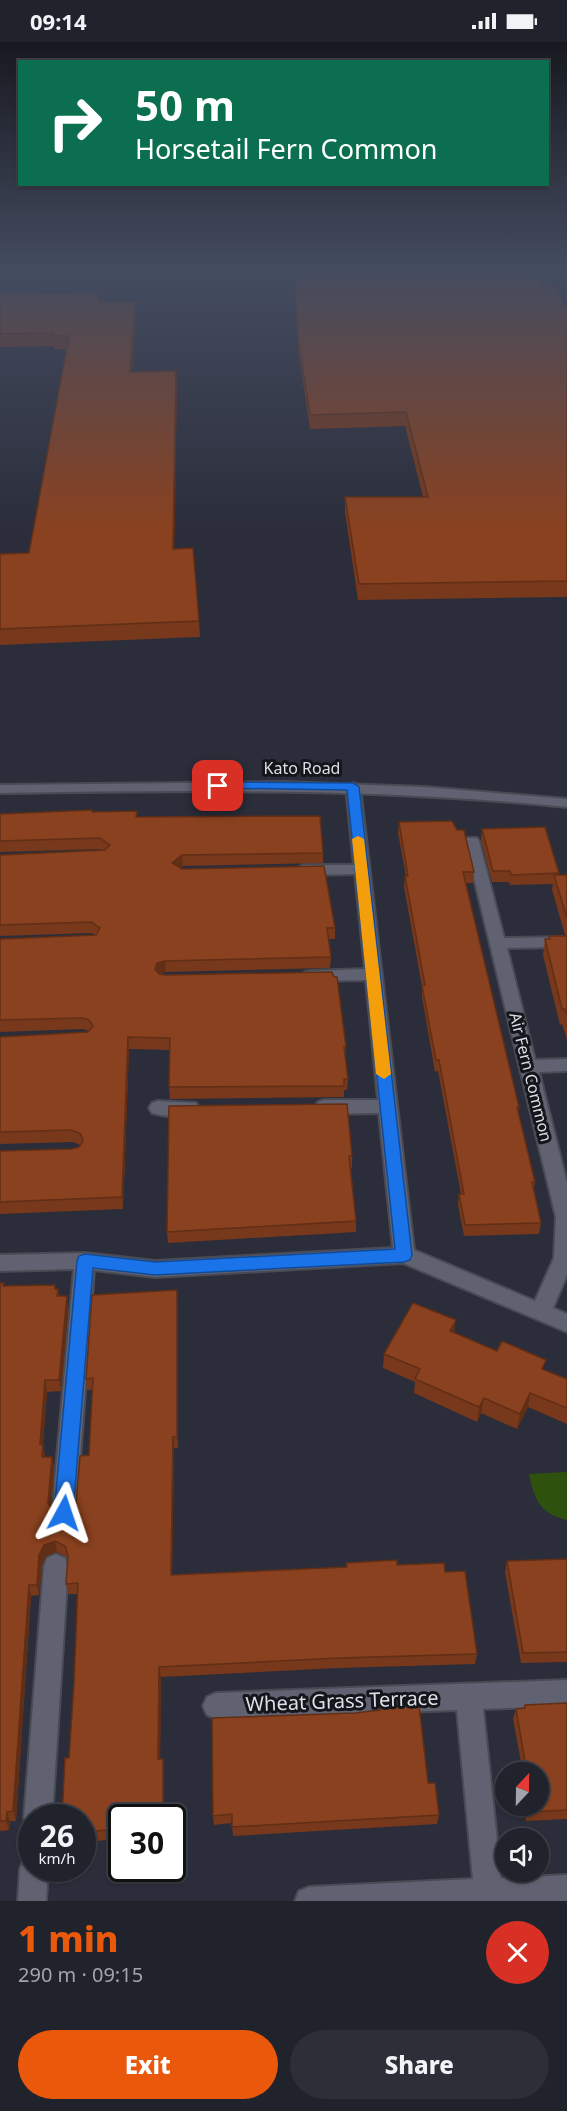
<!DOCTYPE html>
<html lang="en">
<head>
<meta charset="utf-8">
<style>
	body { margin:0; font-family:"Noto Sans",sans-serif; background:#2d2f38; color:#f1f3f6; height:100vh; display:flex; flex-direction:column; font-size:22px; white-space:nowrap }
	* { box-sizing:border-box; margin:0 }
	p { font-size:20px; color:#a2a4a9 }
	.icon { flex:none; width:33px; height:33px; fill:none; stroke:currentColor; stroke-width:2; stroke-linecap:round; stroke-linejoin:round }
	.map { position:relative; height:1859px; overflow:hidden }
	.details { display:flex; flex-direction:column; background:#20222c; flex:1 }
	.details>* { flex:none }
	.banner { position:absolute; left:18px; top:18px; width:531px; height:126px; border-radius:0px; box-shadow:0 2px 4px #0004,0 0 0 2px #3d3f48; background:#0b6e4f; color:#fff; overflow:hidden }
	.needle { width:39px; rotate:22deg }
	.tools { position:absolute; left:495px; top:1720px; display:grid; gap:12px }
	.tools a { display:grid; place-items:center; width:54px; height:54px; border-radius:50%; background:#20222c; box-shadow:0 2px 4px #0004,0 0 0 2px #3d3f48; font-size:30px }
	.speed { position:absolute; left:18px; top:1762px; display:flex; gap:12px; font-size:30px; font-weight:700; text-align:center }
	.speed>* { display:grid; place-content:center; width:78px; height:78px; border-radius:50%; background:#20222c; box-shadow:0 2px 4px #0004,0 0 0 2px #3d3f48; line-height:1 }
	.speed small { font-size:15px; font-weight:400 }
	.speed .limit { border:3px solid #111; border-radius:9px; background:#fff; color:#111 }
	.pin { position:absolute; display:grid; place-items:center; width:51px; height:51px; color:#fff; margin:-26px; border-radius:12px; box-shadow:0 3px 9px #0006 }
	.me { position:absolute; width:66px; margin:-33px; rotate:5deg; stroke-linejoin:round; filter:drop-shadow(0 0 4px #0008) }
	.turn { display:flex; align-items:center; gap:21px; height:126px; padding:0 18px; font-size:27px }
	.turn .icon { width:78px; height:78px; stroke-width:2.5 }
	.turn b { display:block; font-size:42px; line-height:51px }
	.round { display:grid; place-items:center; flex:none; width:63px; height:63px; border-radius:32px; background:#2d2f38 }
	.overview { display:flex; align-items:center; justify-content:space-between; height:102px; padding:0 18px }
	h1 { font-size:36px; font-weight:800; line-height:45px; color:#ea580c }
	.action { display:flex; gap:12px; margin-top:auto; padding:12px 18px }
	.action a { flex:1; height:69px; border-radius:36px; background:#ea580c; color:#fff; font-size:24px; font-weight:800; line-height:69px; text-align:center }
	.action a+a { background:#2d2f38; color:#f1f3f6 }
	.status { display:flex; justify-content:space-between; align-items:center; height:42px; padding:0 30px; background:#20222c; direction:ltr }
	.status svg { height:16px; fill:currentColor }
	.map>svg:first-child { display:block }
</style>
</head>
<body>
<div class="status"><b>09:14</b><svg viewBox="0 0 49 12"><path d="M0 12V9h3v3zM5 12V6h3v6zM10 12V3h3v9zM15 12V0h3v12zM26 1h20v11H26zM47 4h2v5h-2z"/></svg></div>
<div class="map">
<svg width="567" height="1859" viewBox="0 0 567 1859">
	<rect width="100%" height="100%" fill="#2b2d3a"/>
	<path fill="#2e520e" d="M 567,1430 L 567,1478 C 540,1472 534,1457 529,1432 Z"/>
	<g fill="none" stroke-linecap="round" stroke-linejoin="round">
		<defs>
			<path id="minor" d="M 353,741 L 360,745 L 414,1208 L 535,1259 L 554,1216 L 556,1175 L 465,799 L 467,796 L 477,796 L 479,799 L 504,896 L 567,895 L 567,905 L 507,906 L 535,1018 L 567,1017 L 567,1029 L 539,1030 L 567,1141 L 567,1233 L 553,1266 L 567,1272 L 567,1290 L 403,1221 L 155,1235 L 94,1228 L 76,1471 L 72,1479 L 64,1482 L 56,1479 L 52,1471 L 74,1227 L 0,1229 L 0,1213 L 85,1211 L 155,1219 L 393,1206 L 379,1071 L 324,1072 L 318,1070 L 315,1065 L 318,1060 L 324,1058 L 378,1058 L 366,938 L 311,939 L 305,938 L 303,934 L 305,930 L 311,929 L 365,927 L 355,832 L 303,833 L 295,828 L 303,823 L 354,823 L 346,745 Z
				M 158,1059 L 196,1061 L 199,1066 L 196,1071 C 184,1075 164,1075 152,1071 L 149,1066 L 152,1061 Z
				M 56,1512 L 65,1516 L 68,1524 L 52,1776 L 32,1776 L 32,1787 L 28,1786 L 24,1776 L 44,1524 L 47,1516 Z
				M 567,1638 L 567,1664 L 483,1667 L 501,1836 L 567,1833 L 567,1859 L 295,1859 L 299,1849 L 309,1845 L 473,1837 L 457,1668 L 216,1677 L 207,1673 L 203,1664 L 207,1655 L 216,1651 Z
				M 32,1814 L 32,1827 L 48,1827 L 46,1859 L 18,1859 L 20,1827 L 24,1817 Z"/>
			<path id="tertiary" d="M 284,740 L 425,745 L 567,757 L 567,765 C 378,746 190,748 0,751 L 0,743 Z"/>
		</defs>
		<use href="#minor" stroke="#484a54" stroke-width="4"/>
		<use href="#tertiary" stroke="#484a54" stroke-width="4"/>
		<use href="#minor" fill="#616271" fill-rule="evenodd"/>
		<use href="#tertiary" fill="#616271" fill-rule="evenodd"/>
	</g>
	<path fill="#77381b" d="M 293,229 L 533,229 L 542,244 L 567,267 L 567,555 L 358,558 L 345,470 L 345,455 L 423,455 L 405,384 L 310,387 L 298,307 Z
		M 0,252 L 101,260 L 135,260 L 136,272 L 132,330 L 176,329 L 177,343 L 174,507 L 199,579 L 200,595 L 0,603 L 0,512 L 29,511 L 67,307 L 54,307 L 54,304 L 0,305 Z
		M 93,770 L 137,775 L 323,811 L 323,821 L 183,824 L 180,826 L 335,886 L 335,897 L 329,897 L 331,915 L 330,926 L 166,930 L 159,932 L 346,1005 L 345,1016 L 348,1037 L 347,1048 L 344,1048 L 344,1055 L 170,1057 L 169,1045 L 170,1008 L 129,1007 L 123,1167 L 0,1172 L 0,1109 L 71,1107 L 79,1105 L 80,1103 L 73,1100 L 0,1102 L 0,995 L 88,990 L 89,989 L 83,987 L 0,990 L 0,897 L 95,893 L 92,891 L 0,894 L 0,813 L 103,809 L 101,807 L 0,810 L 0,772 Z
		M 399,780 L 474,830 L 473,841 L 466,841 L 519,1065 L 518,1070 L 535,1140 L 534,1147 L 541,1181 L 539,1192 L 464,1194 L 458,1163 L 459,1152 L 461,1152 L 438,1029 L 435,1030 L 422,955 L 422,944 L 404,845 L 405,834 L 406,834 L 398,791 Z
		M 482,787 L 559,831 L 559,833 L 567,833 L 567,894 L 565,893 L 552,848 L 553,842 L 510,843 L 509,840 L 492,840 L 481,798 Z
		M 549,894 L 567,894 L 567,998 L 562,982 L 560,983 L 543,913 L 545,897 L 549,897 Z
		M 169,1064 L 352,1114 L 352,1126 L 350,1126 L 356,1179 L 356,1190 L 168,1201 L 167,1190 Z
		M 0,1241 L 4,1244 L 58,1247 L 59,1254 L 68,1265 L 61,1349 L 47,1350 L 43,1401 L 45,1415 L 52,1415 L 54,1426 L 51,1466 L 53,1470 L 63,1473 L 72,1469 L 76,1461 L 89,1413 L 93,1348 L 87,1348 L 86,1337 L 178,1259 L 178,1406 L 174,1406 L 172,1533 L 346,1525 L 346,1521 L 397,1523 L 445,1530 L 477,1612 L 475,1622 L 338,1626 L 161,1635 L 160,1717 L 164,1727 L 164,1776 L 122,1776 L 122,1797 L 82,1800 L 82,1776 L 69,1716 L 74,1641 L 77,1552 L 68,1552 L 66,1542 L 68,1517 L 67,1515 L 57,1510 L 46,1514 L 42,1524 L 39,1553 L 31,1554 L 16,1779 L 10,1779 L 9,1788 L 0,1789 Z
		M 454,1290 L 497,1309 L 567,1337 L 567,1382 L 528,1365 L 517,1387 L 481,1371 L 477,1380 L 414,1351 L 415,1340 L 383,1326 L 384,1312 Z
		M 567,1517 L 567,1620 L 521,1621 L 505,1530 L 507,1519 Z
		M 567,1661 L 567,1777 L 526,1779 L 524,1764 L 538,1764 L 538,1731 L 523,1731 L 513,1677 L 516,1667 L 524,1666 L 525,1663 Z
		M 379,1665 L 428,1741 L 439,1773 L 437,1782 L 233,1794 L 232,1781 L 214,1783 L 213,1774 L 355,1671 L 379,1668 Z"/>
	<path fill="#612e16" d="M 135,260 L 136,272 L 131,343 L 130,330 Z
		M 176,329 L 177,343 L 174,523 L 173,507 Z
		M 182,813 L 183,824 L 173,832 L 172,821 Z
		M 165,919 L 166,930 L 158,932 L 155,927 L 157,921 Z
		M 128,995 L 129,1007 L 123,1167 L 122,1155 Z
		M 177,1248 L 178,1259 L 178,1406 L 177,1395 Z
		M 67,1254 L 68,1265 L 61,1349 L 59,1338 Z
		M 456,1278 L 454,1293 L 450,1289 Z
		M 45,1338 L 47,1350 L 42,1413 L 40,1402 Z
		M 530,1351 L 528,1365 L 517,1387 L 520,1372 Z
		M 484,1356 L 481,1371 L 477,1380 L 479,1365 Z
		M 173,1395 L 174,1406 L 172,1544 L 171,1533 Z
		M 43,1401 L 45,1412 L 44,1426 L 42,1415 Z
		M 52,1415 L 54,1426 L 50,1472 L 48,1461 Z
		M 55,1499 L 57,1510 L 46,1514 L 42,1524 L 39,1553 L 37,1543 L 39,1513 L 44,1503 Z
		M 29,1543 L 31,1554 L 16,1779 L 13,1769 Z
		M 159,1625 L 161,1635 L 160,1727 L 158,1717 Z
		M 163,1717 L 164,1727 L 164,1776 L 163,1776 Z
		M 7,1770 L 10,1779 L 9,1788 L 6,1779 Z"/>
	<path fill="#8a411f" stroke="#612e16" stroke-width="1.5" d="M 294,229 L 533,229 L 542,244 L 555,243 L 567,267 L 567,539 L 359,542 L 345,455 L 428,455 L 406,370 L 310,373 L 298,295 Z
		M 100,251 L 99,260 L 135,260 L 130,330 L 176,329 L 173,507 L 193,506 L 199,579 L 0,587 L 0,512 L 29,511 L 69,294 L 53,294 L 53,291 L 0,292 L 0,252 Z
		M 92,768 L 92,770 L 137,769 L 136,775 L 320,774 L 323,811 L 182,813 L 172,821 L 182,827 L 324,824 L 335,886 L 327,886 L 331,915 L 165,919 L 157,921 L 155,927 L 159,932 L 165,933 L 332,930 L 334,935 L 337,935 L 346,1005 L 344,1005 L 348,1037 L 344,1037 L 344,1044 L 169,1045 L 170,996 L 128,995 L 122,1155 L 0,1160 L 0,1109 L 71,1107 L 79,1105 L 83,1099 L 81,1092 L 71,1088 L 0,1090 L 0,995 L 88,990 L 93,984 L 89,978 L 82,976 L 0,978 L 0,897 L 96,893 L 100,886 L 91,880 L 0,883 L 0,813 L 105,808 L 110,803 L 100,796 L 0,799 L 0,772 Z
		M 452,779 L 457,788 L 464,788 L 474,830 L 463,830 L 519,1065 L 517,1065 L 535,1140 L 532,1140 L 541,1181 L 465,1183 L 459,1152 L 464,1152 L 439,1018 L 436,1018 L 422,944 L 425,943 L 405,834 L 408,834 L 399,780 Z
		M 545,785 L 559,831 L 511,833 L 510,829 L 493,829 L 482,787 Z
		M 554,833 L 567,833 L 567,876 Z
		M 549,894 L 567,894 L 567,973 L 565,967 L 562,967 L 545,897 L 550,897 Z
		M 347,1062 L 352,1114 L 349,1114 L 356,1179 L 167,1190 L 169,1064 Z
		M 0,1241 L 4,1241 L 3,1244 L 55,1243 L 55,1247 L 58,1247 L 57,1254 L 67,1254 L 59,1338 L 45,1338 L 40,1402 L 43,1401 L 42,1415 L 52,1415 L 48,1461 L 53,1470 L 63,1473 L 72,1469 L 76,1461 L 80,1414 L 89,1413 L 93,1336 L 86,1337 L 92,1253 L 177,1248 L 177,1395 L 173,1395 L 171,1533 L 347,1525 L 346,1521 L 397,1518 L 397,1523 L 444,1521 L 445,1530 L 465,1529 L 477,1612 L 339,1616 L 159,1625 L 158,1717 L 163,1717 L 163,1776 L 122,1776 L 122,1787 L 82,1790 L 82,1776 L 62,1776 L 65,1716 L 69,1716 L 74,1641 L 78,1541 L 66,1542 L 68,1513 L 65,1504 L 55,1499 L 44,1503 L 39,1513 L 37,1543 L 29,1543 L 13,1769 L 7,1770 L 6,1779 L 0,1779 Z
		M 413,1261 L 456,1278 L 450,1289 L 497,1309 L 502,1299 L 546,1318 L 542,1327 L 567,1337 L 567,1366 L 530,1351 L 520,1372 L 484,1356 L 479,1365 L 415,1337 L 420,1327 L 384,1312 Z
		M 567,1517 L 567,1610 L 523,1611 L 507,1519 Z
		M 567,1661 L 567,1768 L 529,1770 L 528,1764 L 538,1764 L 538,1731 L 527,1731 L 516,1667 L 525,1666 L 525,1663 Z
		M 419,1663 L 428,1741 L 435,1741 L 439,1773 L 232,1785 L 232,1772 L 213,1774 L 212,1676 L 355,1671 L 380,1668 L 379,1665 Z"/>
	<linearGradient id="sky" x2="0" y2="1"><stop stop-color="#181920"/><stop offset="0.47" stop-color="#444c60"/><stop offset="1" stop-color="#444c60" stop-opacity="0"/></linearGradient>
	<rect width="567" height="489" fill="url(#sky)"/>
	<path fill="#1a73e8" stroke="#114b97" stroke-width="1.5" d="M 218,740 L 353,741 L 359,745 L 412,1213 L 410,1218 L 404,1220 L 155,1233 L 93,1226 L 73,1471 L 70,1477 L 64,1480 L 57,1477 L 54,1471 L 77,1219 L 79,1214 L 85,1212 L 155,1220 L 395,1207 L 347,748 L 214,746 L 213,744 Z"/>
	<path fill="#f59e0b" d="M 358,794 L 364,797 L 391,1032 L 384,1037 L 376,1032 L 352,797 Z"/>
	<g text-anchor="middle" stroke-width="6" stroke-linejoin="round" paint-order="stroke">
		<g font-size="16" fill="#dddfe7" stroke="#15161b">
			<text x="302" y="732">Kato Road</text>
			<text transform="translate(531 1035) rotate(76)" y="6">Air Fern Common</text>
		</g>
		<g font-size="20" fill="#dddfe7" stroke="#15161b">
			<text transform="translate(342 1659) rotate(-2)" y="7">Wheat Grass Terrace</text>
		</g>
	</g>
</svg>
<div class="tools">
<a><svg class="needle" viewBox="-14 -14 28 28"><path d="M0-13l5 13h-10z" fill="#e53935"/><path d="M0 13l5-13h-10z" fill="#a2a4a9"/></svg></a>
<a><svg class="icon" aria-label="sound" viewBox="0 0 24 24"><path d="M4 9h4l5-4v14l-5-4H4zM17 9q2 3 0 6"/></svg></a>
</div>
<div class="speed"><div>26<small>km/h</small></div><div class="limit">30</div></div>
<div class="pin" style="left:218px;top:744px;background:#d93025"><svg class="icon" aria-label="arrive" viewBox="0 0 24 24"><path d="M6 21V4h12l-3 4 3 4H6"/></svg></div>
<svg class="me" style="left:64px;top:1471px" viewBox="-20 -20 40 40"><path d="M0-17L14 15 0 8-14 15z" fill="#1a73e8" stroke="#fff" stroke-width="4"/></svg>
<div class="banner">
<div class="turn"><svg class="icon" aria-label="right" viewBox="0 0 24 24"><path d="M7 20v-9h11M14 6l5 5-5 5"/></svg><div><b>50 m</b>Horsetail Fern Common</div></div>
</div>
</div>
<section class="details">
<div class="overview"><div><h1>1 min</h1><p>290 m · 09:15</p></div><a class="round" style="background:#d93025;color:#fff"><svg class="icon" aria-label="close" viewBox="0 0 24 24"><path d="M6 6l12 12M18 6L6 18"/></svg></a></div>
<div class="action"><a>Exit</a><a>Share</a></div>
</section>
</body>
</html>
